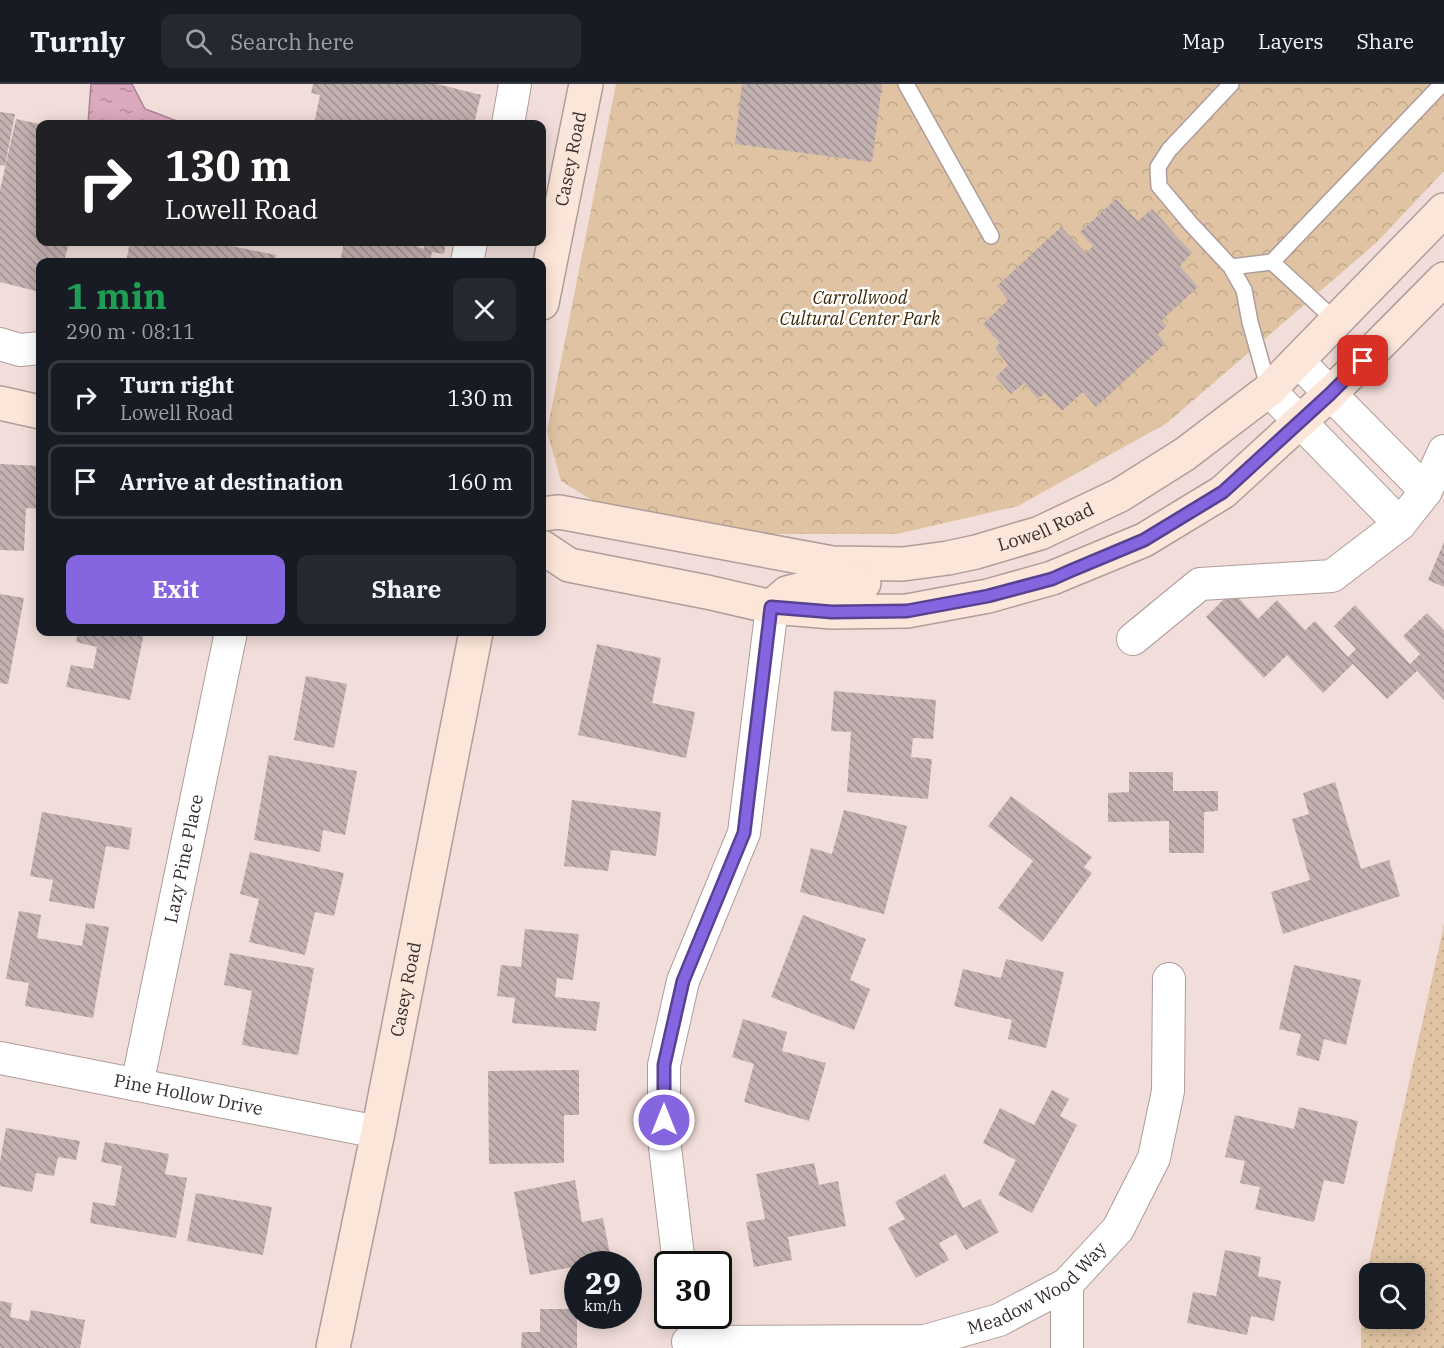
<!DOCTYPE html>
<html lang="en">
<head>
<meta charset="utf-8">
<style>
	body { margin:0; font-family:"IBM Plex Serif",serif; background:#242831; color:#f1f3f6; height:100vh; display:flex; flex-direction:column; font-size:22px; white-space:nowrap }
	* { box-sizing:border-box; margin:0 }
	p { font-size:20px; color:#9ea1a6 }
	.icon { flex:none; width:33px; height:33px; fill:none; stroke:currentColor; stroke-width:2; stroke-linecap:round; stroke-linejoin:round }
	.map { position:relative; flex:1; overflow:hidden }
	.side { position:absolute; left:36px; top:174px; width:510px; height:378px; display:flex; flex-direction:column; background:#171b24; border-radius:12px; box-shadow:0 3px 15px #0003 }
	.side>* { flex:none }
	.hud { position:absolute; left:36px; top:36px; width:510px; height:126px; border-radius:12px; box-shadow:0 3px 15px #0003; background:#202124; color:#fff; overflow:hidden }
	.controls { position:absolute; left:1359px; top:1179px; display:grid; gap:12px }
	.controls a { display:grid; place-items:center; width:66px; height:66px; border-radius:12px; background:#171b24; box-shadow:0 3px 15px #0003; font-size:30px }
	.speed { position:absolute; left:564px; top:1167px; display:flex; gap:12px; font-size:30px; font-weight:700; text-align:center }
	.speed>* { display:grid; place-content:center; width:78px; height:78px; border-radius:50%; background:#171b24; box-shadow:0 3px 15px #0003; line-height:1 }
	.speed small { font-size:15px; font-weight:400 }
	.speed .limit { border:3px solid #111; border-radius:9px; background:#fff; color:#111 }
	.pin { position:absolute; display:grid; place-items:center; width:51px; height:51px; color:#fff; margin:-26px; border-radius:12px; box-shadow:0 3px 9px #0006 }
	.me { position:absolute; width:66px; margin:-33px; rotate:0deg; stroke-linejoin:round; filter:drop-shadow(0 0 4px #0008) }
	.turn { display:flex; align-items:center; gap:21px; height:126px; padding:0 30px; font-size:27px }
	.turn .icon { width:78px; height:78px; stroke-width:2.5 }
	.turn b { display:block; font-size:42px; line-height:51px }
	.round { display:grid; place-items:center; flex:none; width:63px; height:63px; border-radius:12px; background:#242831 }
	.head { display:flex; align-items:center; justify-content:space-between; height:102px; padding:0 30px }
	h1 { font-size:36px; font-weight:700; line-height:45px; color:#1e9e55 }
	.primary-button { display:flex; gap:12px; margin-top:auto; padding:12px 30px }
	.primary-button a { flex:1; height:69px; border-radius:12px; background:#8665e0; color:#fff; font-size:24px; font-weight:700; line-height:69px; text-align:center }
	.primary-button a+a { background:#242831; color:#f1f3f6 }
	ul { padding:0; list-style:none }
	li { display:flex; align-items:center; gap:18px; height:75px; margin:0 12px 9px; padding:0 18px; border:3px solid #363941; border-radius:12px }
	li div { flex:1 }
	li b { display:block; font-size:22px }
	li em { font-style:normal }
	header { display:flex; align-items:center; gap:36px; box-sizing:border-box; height:84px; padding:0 30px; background:#171b24; border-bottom:2px solid #363941 }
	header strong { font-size:28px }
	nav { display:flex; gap:33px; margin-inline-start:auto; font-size:21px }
	.search { width:420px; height:54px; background:#242831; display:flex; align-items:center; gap:15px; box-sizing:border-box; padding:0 21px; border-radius:12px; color:#9ea1a6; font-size:22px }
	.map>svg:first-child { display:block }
</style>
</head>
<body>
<header>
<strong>Turnly</strong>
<div class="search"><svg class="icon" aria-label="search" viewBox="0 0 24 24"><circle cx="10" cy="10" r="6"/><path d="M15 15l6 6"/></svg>Search here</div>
<nav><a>Map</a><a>Layers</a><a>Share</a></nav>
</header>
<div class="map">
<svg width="1444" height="1264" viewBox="0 0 1444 1264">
	<defs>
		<pattern id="grass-dots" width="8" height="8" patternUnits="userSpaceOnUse" patternTransform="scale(1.5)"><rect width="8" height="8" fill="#dfc3a2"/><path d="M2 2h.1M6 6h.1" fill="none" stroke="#c0a88c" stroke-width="1.8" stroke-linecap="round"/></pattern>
		<pattern id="park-crowns" width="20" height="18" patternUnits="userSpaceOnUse" patternTransform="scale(1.5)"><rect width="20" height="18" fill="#dfc3a2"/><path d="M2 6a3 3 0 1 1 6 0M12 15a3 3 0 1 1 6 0" fill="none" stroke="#c0a88c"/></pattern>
		<pattern id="water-ripples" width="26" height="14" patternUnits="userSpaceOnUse" patternTransform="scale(1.5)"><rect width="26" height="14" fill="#dca8bd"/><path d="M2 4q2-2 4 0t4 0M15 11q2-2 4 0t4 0" fill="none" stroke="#b3899a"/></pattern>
		<pattern id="building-back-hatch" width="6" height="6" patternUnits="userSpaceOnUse" patternTransform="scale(1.5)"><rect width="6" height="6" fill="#c3b0b1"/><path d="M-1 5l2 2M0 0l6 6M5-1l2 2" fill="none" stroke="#9f9090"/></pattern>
	</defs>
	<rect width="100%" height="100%" fill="#f1ddd9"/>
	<path fill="url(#grass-dots)" fill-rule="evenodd" d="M 1444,841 L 1444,1264 L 1361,1264 L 1361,1215 ZM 1370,1190 L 1414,1190 L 1414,1234 L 1370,1234 Z"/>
	<path fill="url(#park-crowns)" d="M 616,0 L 1444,0 L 1444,87 L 1376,159 L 1167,339 L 1018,422 L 897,450 L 761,450 L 598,420 L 561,397 L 547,347 Z"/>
	<path fill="url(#water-ripples)" stroke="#aa8392" stroke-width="1.5" d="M 91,0 L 132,0 L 145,25 L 185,40 L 88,40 Z"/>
	<path fill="url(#building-back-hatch)" d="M 313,0 L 437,0 L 481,11 L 474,40 L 314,40 L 320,11 L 311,9 Z
		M 742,0 L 882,0 L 872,78 L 735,60 Z
		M 0,28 L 15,30 L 5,82 L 0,81 Z
		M 16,35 L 40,40 L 40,158 L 69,158 L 64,178 L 40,178 L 40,208 L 0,198 L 0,106 Z
		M 1116,115 L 1138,137 L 1152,125 L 1192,169 L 1180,182 L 1198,203 L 1162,236 L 1167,242 L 1158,250 L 1165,260 L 1096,323 L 1083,308 L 1062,327 L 1045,309 L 1038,315 L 1024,299 L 1011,310 L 996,293 L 1008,281 L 995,264 L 1000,259 L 983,240 L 1008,216 L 997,202 L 1061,143 L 1086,169 L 1093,162 L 1080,148 Z
		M 130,158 L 212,158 L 276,171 L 274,178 L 126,178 Z
		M 355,158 L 419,158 L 418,163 L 424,165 L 425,158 L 446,158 L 444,170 L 432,168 L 430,178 L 340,178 L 344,159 L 354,161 Z
		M 0,380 L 40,382 L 40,425 L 26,424 L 24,467 L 0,466 Z
		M 1444,458 L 1444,503 L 1428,496 Z
		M 1232,507 L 1258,535 L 1277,516 L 1305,546 L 1315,537 L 1348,573 L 1356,565 L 1334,542 L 1355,521 L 1410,580 L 1420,570 L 1403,552 L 1427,529 L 1444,546 L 1444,616 L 1417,587 L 1387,615 L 1353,580 L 1323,609 L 1287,571 L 1264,594 L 1206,533 Z
		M 0,510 L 24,514 L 8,600 L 0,599 Z
		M 78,548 L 144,549 L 130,616 L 66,603 L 71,581 L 93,585 L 97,563 L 76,558 Z
		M 597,560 L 661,574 L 652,619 L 695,628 L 686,674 L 578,651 Z
		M 306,592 L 347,600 L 334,664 L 294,656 Z
		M 834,607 L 936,616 L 933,655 L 913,654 L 911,673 L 932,675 L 928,715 L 847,708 L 851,648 L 831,647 Z
		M 269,671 L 357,687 L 345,751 L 323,746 L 320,768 L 254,756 Z
		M 1129,688 L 1173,688 L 1173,707 L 1218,707 L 1218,727 L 1204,728 L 1204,769 L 1169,769 L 1169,737 L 1108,738 L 1108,709 L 1129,708 Z
		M 1335,698 L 1361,785 L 1389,776 L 1400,812 L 1283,850 L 1271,808 L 1310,796 L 1292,735 L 1309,730 L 1303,709 Z
		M 1011,712 L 1092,773 L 1084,783 L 1092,789 L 1042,858 L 998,824 L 1033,777 L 988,742 Z
		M 572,716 L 661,728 L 656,772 L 611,766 L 608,787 L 564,782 Z
		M 844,726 L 907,742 L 884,830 L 800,808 L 811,764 L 832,770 Z
		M 42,728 L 132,744 L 129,766 L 106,762 L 94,825 L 49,817 L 53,796 L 30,792 Z
		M 250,768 L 344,789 L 334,832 L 315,828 L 305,871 L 249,858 L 259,815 L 240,810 Z
		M 19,827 L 41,831 L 37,854 L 82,862 L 86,839 L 109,843 L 93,934 L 25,922 L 29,899 L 6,895 Z
		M 803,831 L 866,855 L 850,896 L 870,905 L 854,946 L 771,913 Z
		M 525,845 L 579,850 L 573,896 L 557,894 L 555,913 L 600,918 L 596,947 L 512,939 L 515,914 L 497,912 L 501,881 L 521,883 Z
		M 230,869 L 314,884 L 298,971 L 242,961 L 252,907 L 224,901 Z
		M 1006,875 L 1064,888 L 1046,964 L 1008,955 L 1012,936 L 954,922 L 963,885 L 1001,894 Z
		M 1294,881 L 1361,896 L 1346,961 L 1324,955 L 1319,977 L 1296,971 L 1301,950 L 1279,945 Z
		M 743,935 L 787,948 L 782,967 L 826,979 L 809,1037 L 744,1018 L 754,980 L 732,973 Z
		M 579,986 L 579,1031 L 564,1031 L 564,1079 L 489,1080 L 488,987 Z
		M 1052,1006 L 1069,1015 L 1060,1032 L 1077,1041 L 1032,1129 L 998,1111 L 1016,1076 L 983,1059 L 1000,1024 L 1034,1041 Z
		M 1299,1023 L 1358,1037 L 1344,1100 L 1324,1096 L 1314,1138 L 1255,1125 L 1260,1103 L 1240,1099 L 1245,1077 L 1225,1073 L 1235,1031 L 1294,1045 Z
		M 6,1044 L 80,1057 L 76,1076 L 58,1073 L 54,1092 L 36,1089 L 32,1108 L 0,1102 L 0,1078 Z
		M 105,1058 L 169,1070 L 165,1090 L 187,1094 L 176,1154 L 90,1139 L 93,1118 L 115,1122 L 122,1082 L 101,1078 Z
		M 814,1079 L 819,1101 L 838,1097 L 846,1142 L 788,1153 L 792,1176 L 754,1183 L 746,1138 L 765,1135 L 756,1090 Z
		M 945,1090 L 963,1124 L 980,1115 L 999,1148 L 966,1166 L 956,1150 L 939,1159 L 949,1176 L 916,1194 L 888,1144 L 905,1135 L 895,1118 Z
		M 575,1096 L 582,1138 L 603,1134 L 611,1176 L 586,1180 L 578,1180 L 578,1182 L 530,1191 L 514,1108 Z
		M 196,1109 L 272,1123 L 263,1171 L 187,1157 Z
		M 1225,1166 L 1261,1173 L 1258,1192 L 1281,1197 L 1274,1237 L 1251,1232 L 1247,1251 L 1187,1239 L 1193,1208 L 1216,1212 Z
		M 0,1217 L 12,1219 L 10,1233 L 29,1237 L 31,1226 L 85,1236 L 80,1264 L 0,1264 Z
		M 540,1225 L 577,1225 L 577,1264 L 521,1264 L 522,1248 L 540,1248 Z"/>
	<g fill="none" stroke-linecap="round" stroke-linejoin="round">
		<defs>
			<path id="lane" d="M 906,0 L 991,152
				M 1231,0 L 1169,66 L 1158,83 L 1159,102 L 1190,139 L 1231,183 L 1244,206 L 1250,238 L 1269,306
				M 1272,178 L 1336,237
				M 1231,183 L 1272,178 L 1442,0"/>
			<g id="street">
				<path d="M 508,40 L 515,0"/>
				<path d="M 467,178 L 471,158"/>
				<path d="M 0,260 L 20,266 L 40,264"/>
				<path d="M 1298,277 L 1426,407"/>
				<path d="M 1269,306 L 1400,440"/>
				<path d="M 1133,555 L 1200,500 L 1332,492 L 1400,440 L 1426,407 L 1444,367"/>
				<path id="s1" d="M 0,974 L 378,1048"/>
				<path id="s2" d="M 137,1001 L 231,548"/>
				<path d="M 679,1180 L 664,1055 L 664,981 L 683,897 L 744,749 L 772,523"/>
				<path d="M 1067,1200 L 1067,1264"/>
				<path id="s3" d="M 688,1258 L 925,1257 L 999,1236 L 1067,1200 L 1118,1145 L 1154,1074 L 1168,1007 L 1169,895"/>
			</g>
			<g id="secondary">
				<path id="s4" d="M 542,219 L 586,0"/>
				<path d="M 0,319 L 40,328"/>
				<path id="s5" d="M 542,430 L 559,428 L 832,479 L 903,480 L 948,474 L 976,468 L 1040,449 L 1120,411 L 1185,370 L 1269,306 L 1444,126"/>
				<path d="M 542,463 L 569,481 L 707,508 L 772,523 L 832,528 L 907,527 L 988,512 L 1052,494 L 1144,456 L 1223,408 L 1330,310 L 1444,195"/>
				<path d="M 772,522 L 787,509 L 821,500 L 864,499"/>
				<path id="s6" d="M 333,1264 L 378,1048 L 476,548"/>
			</g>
		</defs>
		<use href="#lane" stroke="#af9d9a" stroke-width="18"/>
		<use href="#street" stroke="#af9d9a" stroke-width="34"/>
		<use href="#secondary" stroke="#af9d9a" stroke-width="36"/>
		<use href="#lane" stroke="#fff" stroke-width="15"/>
		<use href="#street" stroke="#fff" stroke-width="32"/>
		<use href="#secondary" stroke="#fce6d9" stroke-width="33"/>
	</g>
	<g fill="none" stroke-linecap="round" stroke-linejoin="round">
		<defs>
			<path id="route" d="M 664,1036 L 664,981 L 683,897 L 744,749 L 771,523 L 832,528 L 907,527 L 988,512 L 1052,495 L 1070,487 L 1144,456 L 1223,408 L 1330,310 L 1363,277"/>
		</defs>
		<use href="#route" stroke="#574292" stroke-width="15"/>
		<use href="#route" stroke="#8665e0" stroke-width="10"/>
	</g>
	<g text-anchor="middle" stroke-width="5" stroke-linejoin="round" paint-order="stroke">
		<g font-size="18" fill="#352e2c" stroke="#fff">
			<text dy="6" stroke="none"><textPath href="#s4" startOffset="147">Casey Road</textPath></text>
			<text dy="6" stroke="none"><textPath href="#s5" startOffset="514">Lowell Road</textPath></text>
			<text dy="6" stroke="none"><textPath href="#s2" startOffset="231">Lazy Pine Place</textPath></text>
			<text dy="6" stroke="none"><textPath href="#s6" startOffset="366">Casey Road</textPath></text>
			<text dy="6" stroke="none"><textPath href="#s1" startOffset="192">Pine Hollow Drive</textPath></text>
			<text dy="6" stroke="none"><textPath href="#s3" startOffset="363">Meadow Wood Way</textPath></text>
		</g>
		<g font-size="18" font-style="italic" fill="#3f2705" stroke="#fff">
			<text x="860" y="220">Carrollwood<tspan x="860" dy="21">Cultural Center Park</tspan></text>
		</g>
	</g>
</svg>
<div class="controls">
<a><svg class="icon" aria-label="search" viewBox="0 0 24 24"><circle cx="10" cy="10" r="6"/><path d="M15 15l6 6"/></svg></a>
</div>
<div class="speed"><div>29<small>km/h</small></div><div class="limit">30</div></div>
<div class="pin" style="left:1363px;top:277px;background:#d93025"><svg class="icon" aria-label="arrive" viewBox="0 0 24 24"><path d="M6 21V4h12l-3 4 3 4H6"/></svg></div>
<svg class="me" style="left:664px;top:1036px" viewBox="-20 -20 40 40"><circle r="17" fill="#8665e0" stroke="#fff" stroke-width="3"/><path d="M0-11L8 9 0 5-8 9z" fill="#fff"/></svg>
<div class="hud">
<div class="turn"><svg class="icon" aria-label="right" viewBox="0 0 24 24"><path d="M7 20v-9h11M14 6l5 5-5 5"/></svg><div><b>130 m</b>Lowell Road</div></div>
</div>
<section class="side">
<div class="head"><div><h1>1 min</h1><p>290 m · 08:11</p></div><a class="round"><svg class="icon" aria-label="close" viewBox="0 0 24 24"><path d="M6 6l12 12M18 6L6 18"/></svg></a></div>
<ul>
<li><svg class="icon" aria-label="right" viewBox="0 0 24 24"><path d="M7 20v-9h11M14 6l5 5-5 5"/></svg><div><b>Turn right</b><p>Lowell Road</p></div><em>130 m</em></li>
<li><svg class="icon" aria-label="arrive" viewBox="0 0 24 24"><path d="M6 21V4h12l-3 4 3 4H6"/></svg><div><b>Arrive at destination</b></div><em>160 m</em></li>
</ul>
<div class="primary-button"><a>Exit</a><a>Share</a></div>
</section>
</div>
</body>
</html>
